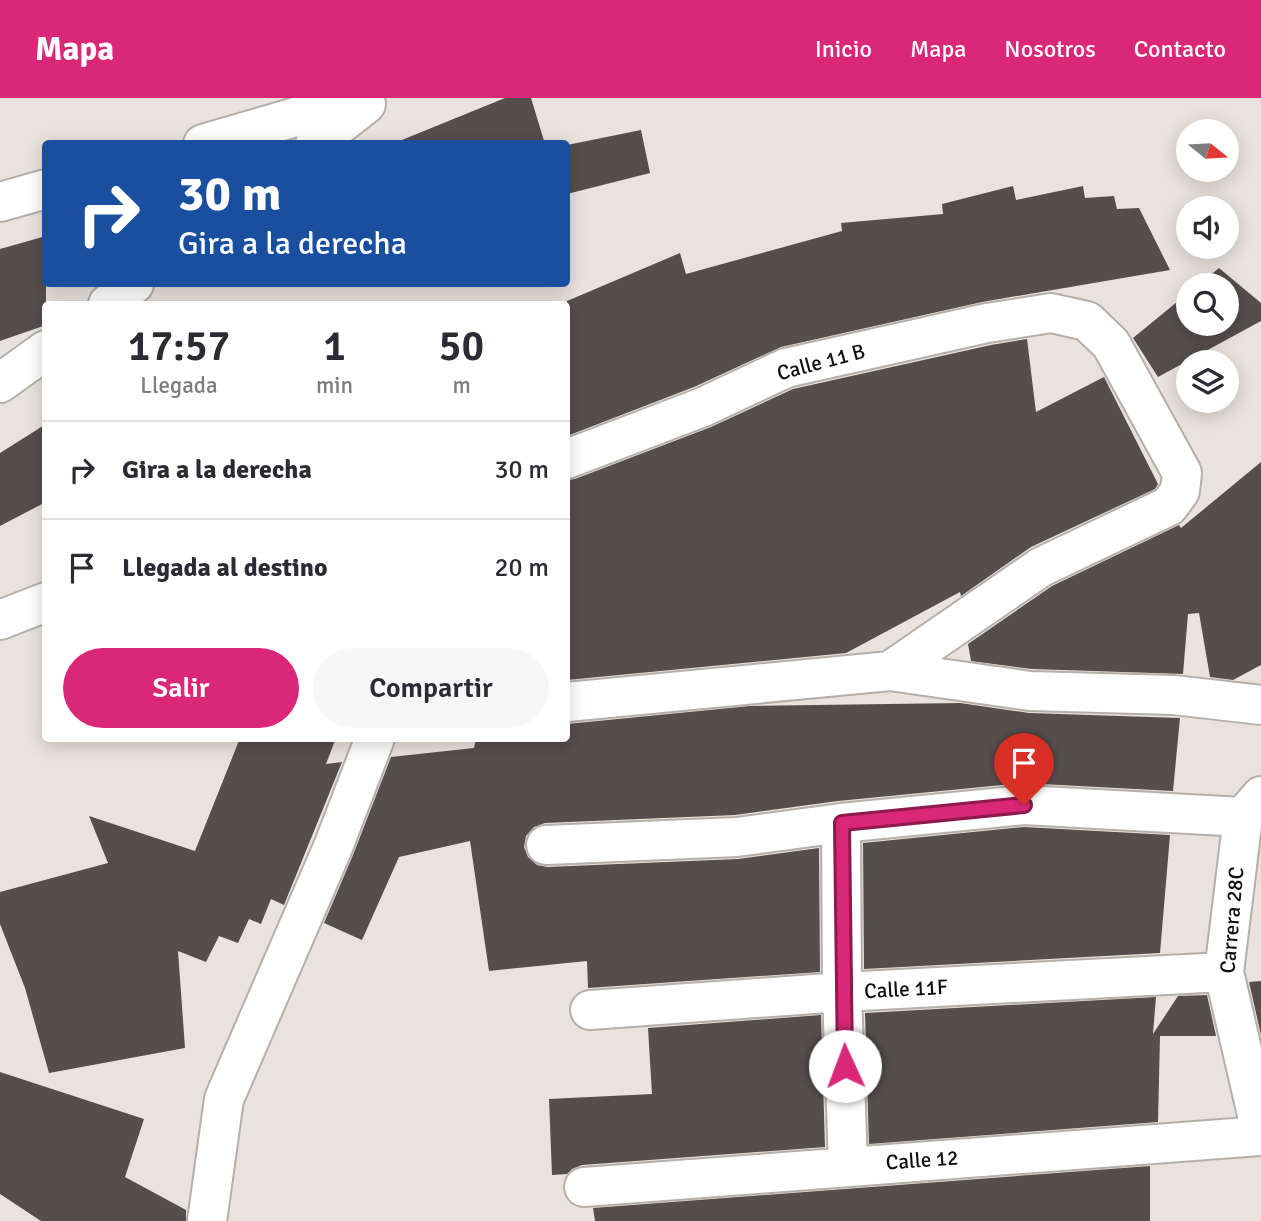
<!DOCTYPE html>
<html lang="es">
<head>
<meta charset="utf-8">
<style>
	body { margin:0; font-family:Signika,sans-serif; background:#f7f7f7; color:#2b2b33; height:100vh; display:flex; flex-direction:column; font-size:26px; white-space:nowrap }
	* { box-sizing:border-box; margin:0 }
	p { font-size:23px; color:#7c7c81 }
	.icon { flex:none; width:38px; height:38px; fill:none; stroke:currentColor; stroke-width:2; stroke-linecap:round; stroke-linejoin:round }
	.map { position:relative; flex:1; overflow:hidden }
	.panel { position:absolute; left:42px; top:203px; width:528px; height:441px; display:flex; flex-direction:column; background:#fff; border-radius:7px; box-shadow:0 4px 18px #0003 }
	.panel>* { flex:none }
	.hud { position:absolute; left:42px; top:42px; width:528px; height:147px; border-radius:7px; box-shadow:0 4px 18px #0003; background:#1a4fa0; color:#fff; overflow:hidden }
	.needle { width:46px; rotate:108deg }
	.fabs { position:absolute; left:1176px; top:21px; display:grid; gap:14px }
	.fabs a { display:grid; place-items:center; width:63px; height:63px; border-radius:50%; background:#fff; box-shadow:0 4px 18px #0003; font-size:35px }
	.pin { position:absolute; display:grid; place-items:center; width:60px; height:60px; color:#fff; margin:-72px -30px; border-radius:50% 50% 50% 0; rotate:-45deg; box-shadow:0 0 7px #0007 }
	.pin .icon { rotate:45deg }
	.me { position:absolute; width:77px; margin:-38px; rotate:358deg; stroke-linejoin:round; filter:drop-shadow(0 0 5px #0008) }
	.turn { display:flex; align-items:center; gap:24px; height:147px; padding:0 21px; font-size:32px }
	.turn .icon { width:91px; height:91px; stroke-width:2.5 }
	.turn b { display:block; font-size:49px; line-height:60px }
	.eta { display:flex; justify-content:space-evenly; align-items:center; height:119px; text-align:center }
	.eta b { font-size:42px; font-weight:600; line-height:49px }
	.button { display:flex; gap:14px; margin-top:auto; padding:14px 21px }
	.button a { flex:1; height:80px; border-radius:42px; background:#db2777; color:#fff; font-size:28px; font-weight:600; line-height:80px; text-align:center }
	.button a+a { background:#f7f7f7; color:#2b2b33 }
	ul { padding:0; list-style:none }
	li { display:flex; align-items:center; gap:21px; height:98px; padding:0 21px; border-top:2px solid #e1e1e2 }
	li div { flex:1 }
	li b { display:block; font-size:26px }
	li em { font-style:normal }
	header { display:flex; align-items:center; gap:42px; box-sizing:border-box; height:98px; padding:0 35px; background:#db2777; color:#fff }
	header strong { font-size:33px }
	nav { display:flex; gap:38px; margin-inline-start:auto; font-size:24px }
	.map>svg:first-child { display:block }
</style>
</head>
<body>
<header>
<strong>Mapa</strong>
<nav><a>Inicio</a><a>Mapa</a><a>Nosotros</a><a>Contacto</a></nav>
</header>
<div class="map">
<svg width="1261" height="1123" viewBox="0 0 1261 1123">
	<rect width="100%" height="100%" fill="#eae3dd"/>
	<path fill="#554e4c" d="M 505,0 L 531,0 L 545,46 L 397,46 L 397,44 Z
		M 641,32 L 650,75 L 567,96 L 567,47 Z
		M 1013,88 L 1016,102 L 1083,88 L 1085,100 L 1114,98 L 1117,111 L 1139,110 L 1170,172 L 982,204 L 781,249 L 694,289 L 567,338 L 567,203 L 680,155 L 686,176 L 842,133 L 841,125 L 943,116 L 942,106 Z
		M 46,138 L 46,227 L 0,243 L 0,151 Z
		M 1219,170 L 1261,205 L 1261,223 L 1158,279 L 1133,240 L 1188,195 L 1188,226 L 1227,226 L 1227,187 L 1198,187 Z
		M 1027,241 L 1036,314 L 1104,279 L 1158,386 L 1155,391 L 1031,449 L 961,498 L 960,494 L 846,555 L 567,582 L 567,382 L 575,381 L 711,329 L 793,291 L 991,247 Z
		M 46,326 L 46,404 L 0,428 L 0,355 Z
		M 1261,364 L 1261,567 L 1233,582 L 1210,579 L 1199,515 L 1188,516 L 1183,576 L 1032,571 L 971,563 L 968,546 L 1052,488 L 1179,427 L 1181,430 Z
		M 960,605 L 1029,615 L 1180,620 L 1173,693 L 1022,685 L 838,703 L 735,717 L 545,725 L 534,729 L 526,738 L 524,749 L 528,759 L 537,767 L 547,769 L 738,761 L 819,750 L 820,874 L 588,890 L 587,863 L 489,873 L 470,743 L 399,759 L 362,842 L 324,825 L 353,757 L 391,659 L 474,650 L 476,640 L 567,640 L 567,626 L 750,608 Z
		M 240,640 L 336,640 L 326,666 L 342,664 L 284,807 L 271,801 L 261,826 L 249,821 L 238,845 L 219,838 L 206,864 L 178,853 L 185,950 L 49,975 L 25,890 L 0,826 L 0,794 L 108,765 L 89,718 L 195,753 Z
		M 1024,729 L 1170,737 L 1160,855 L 864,871 L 863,745 Z
		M 1261,883 L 1261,937 L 1249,884 Z
		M 1207,897 L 1216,938 L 1160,938 L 1158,1024 L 869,1046 L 865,915 L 1156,899 L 1153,936 L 1178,898 Z
		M 821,917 L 825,1049 L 582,1067 L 572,1071 L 567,1076 L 552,1077 L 549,1001 L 652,996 L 648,930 Z
		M 0,974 L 144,1021 L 125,1079 L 186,1112 L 186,1123 L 41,1123 L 0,1096 Z
		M 1150,1068 L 1150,1123 L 595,1123 L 593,1110 Z"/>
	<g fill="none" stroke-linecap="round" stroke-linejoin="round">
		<defs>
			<path id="street" d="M 203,46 L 361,0
				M 315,46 L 366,6
				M 0,104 L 46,91
				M 108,206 L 134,186
				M 0,285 L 46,252
				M 567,361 L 703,309 L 786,270 L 987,225 L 1051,215 L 1087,223 L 1111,246 L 1182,375 L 1180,393 L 1169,408 L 1041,469 L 890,573
				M 0,522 L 46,504
				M 567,604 L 890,573 L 1030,593 L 1174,597 L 1261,607
				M 1261,698 L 1243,719 L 1224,874 L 1261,1034
				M 841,725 L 842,894 L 848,1067
				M 546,747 L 737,739 L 841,725 L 1024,707 L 1243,719
				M 590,912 L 842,894 L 1224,874
				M 584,1089 L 1261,1038
				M 207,1123 L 224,1001 L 333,749 L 375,640"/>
		</defs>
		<use href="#street" stroke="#b5afa9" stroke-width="42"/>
		<use href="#street" stroke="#fff" stroke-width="38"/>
	</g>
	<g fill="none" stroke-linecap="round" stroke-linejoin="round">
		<defs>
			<path id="route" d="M 845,968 L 842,725 L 1024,707"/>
		</defs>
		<use href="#route" stroke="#8e194d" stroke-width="18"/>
		<use href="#route" stroke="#db2777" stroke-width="12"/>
	</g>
	<g text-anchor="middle" stroke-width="7" stroke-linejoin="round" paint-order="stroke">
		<g font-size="21" fill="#100e0c" stroke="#fff">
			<text transform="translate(821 264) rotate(-15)" y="7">Calle 11 B</text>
			<text transform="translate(1232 822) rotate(-85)" y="7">Carrera 28C</text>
			<text transform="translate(906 891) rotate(-3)" y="7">Calle 11F</text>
			<text transform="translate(922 1062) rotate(-4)" y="7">Calle 12</text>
		</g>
	</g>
</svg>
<div class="fabs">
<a><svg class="needle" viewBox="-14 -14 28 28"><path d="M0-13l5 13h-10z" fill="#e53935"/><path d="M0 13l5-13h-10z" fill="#7c7c81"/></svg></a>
<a><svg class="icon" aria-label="sound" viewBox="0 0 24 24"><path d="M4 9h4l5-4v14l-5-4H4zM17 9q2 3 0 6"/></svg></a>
<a><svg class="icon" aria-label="search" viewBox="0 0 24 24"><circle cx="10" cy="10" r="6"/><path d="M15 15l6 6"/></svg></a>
<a><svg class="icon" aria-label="layers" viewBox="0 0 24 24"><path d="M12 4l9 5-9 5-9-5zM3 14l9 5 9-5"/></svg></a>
</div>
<div class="pin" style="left:1024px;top:707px;background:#d93025"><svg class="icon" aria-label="arrive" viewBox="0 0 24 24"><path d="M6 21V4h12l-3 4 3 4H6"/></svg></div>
<svg class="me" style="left:845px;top:968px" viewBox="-20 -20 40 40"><circle r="19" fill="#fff"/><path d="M0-13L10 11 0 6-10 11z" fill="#db2777"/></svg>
<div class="hud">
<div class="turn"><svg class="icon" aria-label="right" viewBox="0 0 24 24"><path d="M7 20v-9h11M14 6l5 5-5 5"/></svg><div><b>30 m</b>Gira a la derecha</div></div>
</div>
<section class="panel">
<div class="eta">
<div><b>17:57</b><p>Llegada</p></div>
<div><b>1</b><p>min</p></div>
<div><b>50</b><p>m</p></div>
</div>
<ul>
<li><svg class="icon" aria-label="right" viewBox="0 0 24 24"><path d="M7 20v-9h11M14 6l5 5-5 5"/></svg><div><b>Gira a la derecha</b></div><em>30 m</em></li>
<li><svg class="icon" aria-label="arrive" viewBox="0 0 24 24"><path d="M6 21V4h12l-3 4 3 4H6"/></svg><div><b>Llegada al destino</b></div><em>20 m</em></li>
</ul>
<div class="button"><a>Salir</a><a>Compartir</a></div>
</section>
</div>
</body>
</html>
